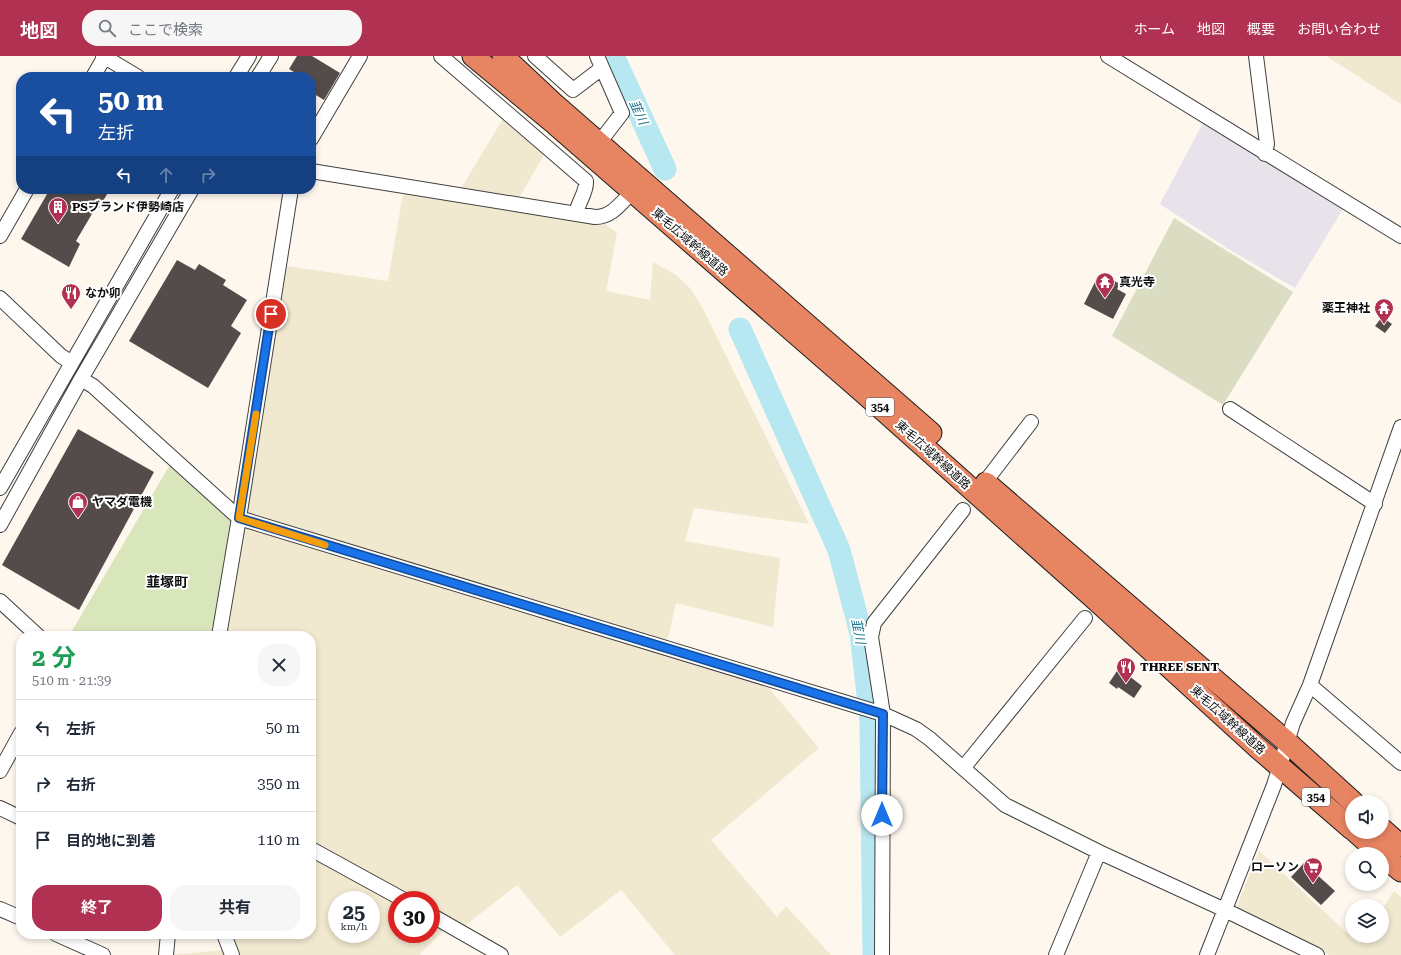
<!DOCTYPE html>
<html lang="ja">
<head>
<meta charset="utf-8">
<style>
	body { margin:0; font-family:"Roboto Serif","Noto Sans JP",serif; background:#f6f6f7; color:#1f2937; height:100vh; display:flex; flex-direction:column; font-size:15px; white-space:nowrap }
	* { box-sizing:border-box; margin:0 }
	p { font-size:13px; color:#747a83 }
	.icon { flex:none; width:22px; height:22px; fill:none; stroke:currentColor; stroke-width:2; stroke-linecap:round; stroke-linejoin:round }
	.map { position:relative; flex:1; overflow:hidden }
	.sheet { position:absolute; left:16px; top:575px; width:300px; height:308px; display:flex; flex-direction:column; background:#fff; border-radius:16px; box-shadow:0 2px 6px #0003 }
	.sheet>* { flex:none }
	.hud { position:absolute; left:16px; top:16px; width:300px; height:122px; border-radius:16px; box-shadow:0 2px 6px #0003; background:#1a4fa0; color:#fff; overflow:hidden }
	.controls { position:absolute; left:1345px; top:739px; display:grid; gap:8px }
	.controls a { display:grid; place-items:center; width:44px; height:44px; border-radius:50%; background:#fff; box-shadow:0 2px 6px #0003; font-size:20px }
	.speed { position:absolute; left:328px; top:835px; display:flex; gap:8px; font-size:20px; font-weight:700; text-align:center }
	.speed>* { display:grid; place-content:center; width:52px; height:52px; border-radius:50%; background:#fff; box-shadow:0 2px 6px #0003; line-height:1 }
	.speed small { font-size:10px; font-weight:400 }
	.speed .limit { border:6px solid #d22; background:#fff; color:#111 }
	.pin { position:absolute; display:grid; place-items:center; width:34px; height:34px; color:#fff; margin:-17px; border:2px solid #fff; border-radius:50%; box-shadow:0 1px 4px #0007 }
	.me { position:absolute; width:44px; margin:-22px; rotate:0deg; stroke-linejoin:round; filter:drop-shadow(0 0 3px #0008) }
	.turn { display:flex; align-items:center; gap:14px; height:84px; padding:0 16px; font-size:18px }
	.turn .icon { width:52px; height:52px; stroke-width:2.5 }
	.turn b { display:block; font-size:28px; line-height:34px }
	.lanes { display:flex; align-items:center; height:38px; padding:0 16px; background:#0003; justify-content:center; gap:20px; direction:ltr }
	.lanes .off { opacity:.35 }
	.round { display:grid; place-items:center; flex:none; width:42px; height:42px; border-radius:16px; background:#f6f6f7 }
	.headline { display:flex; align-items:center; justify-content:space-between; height:68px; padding:0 16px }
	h1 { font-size:24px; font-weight:700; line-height:30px; color:#1e9e55 }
	.primary-button { display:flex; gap:8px; margin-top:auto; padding:8px 16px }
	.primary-button a { flex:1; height:46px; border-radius:16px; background:#b03151; color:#fff; font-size:16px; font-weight:700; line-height:46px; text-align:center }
	.primary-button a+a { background:#f6f6f7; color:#1f2937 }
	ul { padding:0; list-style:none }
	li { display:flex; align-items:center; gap:12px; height:56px; padding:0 16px; border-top:1px solid #e0e1e3 }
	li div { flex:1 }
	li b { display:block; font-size:15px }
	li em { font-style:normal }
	header { display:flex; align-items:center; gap:24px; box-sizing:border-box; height:56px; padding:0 20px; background:#b03151; color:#fff }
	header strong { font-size:19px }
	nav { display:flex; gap:22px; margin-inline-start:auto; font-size:14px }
	.search { width:280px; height:36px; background:#f6f6f7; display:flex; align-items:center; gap:10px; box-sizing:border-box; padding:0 14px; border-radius:16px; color:#747a83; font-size:15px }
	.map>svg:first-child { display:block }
</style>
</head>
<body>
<header>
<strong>地図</strong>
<div class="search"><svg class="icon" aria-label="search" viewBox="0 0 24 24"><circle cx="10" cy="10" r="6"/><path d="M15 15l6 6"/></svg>ここで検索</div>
<nav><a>ホーム</a><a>地図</a><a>概要</a><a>お問い合わせ</a></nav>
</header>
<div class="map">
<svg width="1401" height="899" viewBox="0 0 1401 899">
	<rect width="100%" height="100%" fill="#fdf7ee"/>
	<path fill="#e8e2eb" d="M 1204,65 L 1343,153 L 1295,232 L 1230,194 L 1160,148 Z"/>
	<path fill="#f1e8d0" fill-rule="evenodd" d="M 1326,0 L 1401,0 L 1401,48 Z
		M 504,61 L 544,99 L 513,152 L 605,168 L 617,177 L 606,235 L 650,244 L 653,206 L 676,219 L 690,232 L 702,251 L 809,468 L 694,452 L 685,485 L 780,502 L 773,571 L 676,547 L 664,600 L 769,632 L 819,692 L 711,784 L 777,861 L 786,850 L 831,899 L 675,899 L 621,834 L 560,881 L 517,829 L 463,871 L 444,874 L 419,899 L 170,899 L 234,893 L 229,878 L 311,878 L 311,580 L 224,580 L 287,210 L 388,225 L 403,137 L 460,134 ZM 337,844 L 371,844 L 371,878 L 337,878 ZM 397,844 L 431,844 L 431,878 L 397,878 Z
		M 1259,795 L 1359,888 L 1365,880 L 1382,880 L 1382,854 L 1394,835 L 1401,841 L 1401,899 L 1329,899 L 1239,855 L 1237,850 Z"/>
	<path fill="#d9e5ba" d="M 171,407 L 234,464 L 213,580 L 69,580 Z"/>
	<path fill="#daddc1" d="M 1174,162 L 1293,236 L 1223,349 L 1112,280 Z"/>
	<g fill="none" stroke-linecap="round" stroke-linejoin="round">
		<path stroke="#b7e7f0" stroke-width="23" d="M 613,0 L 665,113
			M 740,273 L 839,494 L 861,577 L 871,665 L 874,899"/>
	</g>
	<path fill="#544c4a" d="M 297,0 L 312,0 L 340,17 L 324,44 L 311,36 L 311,21 L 302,21 L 289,13 Z
		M 50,133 L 110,133 L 99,152 L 96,151 L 76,185 L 80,188 L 69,211 L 21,183 Z
		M 177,204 L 195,214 L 199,208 L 226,224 L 223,229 L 247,244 L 231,270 L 241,277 L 208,332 L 129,285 Z
		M 1107,221 L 1120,228 L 1117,233 L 1126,238 L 1113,263 L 1084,248 L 1097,222 L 1105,226 Z
		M 1382,261 L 1392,268 L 1385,277 L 1375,270 Z
		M 78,373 L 154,416 L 79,554 L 2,509 Z
		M 1119,612 L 1142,630 L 1134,642 L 1118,631 L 1117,633 L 1109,627 Z
		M 1304,807 L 1335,835 L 1321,849 L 1291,821 Z"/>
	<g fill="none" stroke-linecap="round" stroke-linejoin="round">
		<defs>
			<path id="minor" d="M 103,0 L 138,21
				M 441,0 L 586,125 C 587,136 578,146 576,158
				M 535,0 L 573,34 L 602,12
				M 597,0 L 622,57 L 599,87
				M 1108,0 L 1401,180
				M 1256,0 L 1267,88 L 1265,98
				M 93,21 L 105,0
				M 236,21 L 249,0
				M 258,21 L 271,0
				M 311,83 L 360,0
				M 311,115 L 595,161 C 612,161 621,147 632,136
				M 0,180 L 27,133
				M 0,242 L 61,300 L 72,307
				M 81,323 L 93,330 L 239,462 L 883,658 L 916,673 L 930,683 L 1005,749 L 1099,796 L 1225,854 L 1317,899
				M 1230,353 L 1375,448
				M 985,426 L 1031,366
				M 0,432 L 172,133
				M 0,469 L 81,323 L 192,133
				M 0,545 L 38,580
				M 219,580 L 239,462 L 291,133
				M 1310,629 L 1401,707
				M 964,711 L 1085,562
				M 0,715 L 21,677
				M 0,752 L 21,762
				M 311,793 L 404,844
				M 0,853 L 21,862
				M 431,859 L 501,899
				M 56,878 L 103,899
				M 224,878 L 232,899
				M 166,899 L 168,878
				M 882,899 L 883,658 L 871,581 L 874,567 L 963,454
				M 1056,899 L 1099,796
				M 1207,899 L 1274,729 L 1293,667 L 1310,629 L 1401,371"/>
			<path id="highway" d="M 473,0 L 555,68 L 864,337 L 1098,546 L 1257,691 L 1352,773
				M 503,0 L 553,47 L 931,377
				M 986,427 L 1287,686 L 1353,746
				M 1382,773 L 1401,790
				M 1356,776 L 1381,798
				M 1382,799 L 1401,815"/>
		</defs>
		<use href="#minor" stroke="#404040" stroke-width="16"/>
		<use href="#highway" stroke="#1e1e1e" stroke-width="23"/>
		<use href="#minor" stroke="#fff" stroke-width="14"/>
		<use href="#highway" stroke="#e78462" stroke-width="21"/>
	</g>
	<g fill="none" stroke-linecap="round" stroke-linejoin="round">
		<defs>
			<path id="route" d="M 271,258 L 239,462 L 883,658 L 882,759"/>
		</defs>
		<use href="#route" stroke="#114b97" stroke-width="10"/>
		<use href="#route" stroke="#1a73e8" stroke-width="7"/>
		<path stroke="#f59e0b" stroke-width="7" d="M 256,358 L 239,462 L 325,489"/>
	</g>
	<defs>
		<symbol id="building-pin" viewBox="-11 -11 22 30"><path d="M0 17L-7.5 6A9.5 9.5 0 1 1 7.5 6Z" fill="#b03151" stroke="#fff"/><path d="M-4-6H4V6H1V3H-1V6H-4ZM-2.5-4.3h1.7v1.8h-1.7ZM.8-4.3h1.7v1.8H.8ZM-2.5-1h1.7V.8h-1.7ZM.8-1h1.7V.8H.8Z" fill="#fff"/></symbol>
		<symbol id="temple-pin" viewBox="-11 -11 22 30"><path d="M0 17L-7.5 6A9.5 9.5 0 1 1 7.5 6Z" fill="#b03151" stroke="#fff"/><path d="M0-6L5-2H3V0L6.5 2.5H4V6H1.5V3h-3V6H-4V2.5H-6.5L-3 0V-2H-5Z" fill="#fff"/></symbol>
		<symbol id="restaurant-pin" viewBox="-11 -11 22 30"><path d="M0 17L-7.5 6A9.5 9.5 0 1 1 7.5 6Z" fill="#b03151" stroke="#fff"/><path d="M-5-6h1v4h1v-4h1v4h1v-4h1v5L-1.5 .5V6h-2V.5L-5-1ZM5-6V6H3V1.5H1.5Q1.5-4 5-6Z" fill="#fff"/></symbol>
		<symbol id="shop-pin" viewBox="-11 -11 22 30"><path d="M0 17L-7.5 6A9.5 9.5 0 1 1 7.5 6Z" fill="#b03151" stroke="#fff"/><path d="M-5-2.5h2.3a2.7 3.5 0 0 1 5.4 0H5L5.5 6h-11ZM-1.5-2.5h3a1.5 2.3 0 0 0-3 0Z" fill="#fff"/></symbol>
		<symbol id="supermarket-pin" viewBox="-11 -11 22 30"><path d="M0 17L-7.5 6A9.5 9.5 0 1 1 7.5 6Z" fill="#b03151" stroke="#fff"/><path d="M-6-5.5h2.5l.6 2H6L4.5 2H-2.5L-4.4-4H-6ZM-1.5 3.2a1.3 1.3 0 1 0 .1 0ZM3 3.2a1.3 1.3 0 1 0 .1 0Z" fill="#fff"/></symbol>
	</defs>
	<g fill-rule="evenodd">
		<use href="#building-pin" x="47" y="140" width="22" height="30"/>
		<use href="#temple-pin" x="1094" y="215" width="22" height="30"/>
		<use href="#restaurant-pin" x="60" y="226" width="22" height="30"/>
		<use href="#temple-pin" x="1373" y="241" width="22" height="30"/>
		<use href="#shop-pin" x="67" y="435" width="22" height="30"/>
		<use href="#restaurant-pin" x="1115" y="600" width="22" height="30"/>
		<use href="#supermarket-pin" x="1302" y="800" width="22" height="30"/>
	</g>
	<g text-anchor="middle" stroke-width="4" stroke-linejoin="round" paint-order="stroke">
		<g fill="#fff" stroke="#565656" stroke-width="1">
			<rect x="866" y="342" width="28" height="18" rx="3"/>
			<rect x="1302" y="732" width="28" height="18" rx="3"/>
		</g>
		<g font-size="11" font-weight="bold" fill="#0d0d0d">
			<text x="880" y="355">354</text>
			<text x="1316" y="745">354</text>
		</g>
		<g font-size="12" font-weight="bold" fill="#0d0d0d" stroke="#fff" text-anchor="start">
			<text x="72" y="155">PSブランド伊勢崎店</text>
			<text x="1119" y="230">真光寺</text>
			<text x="85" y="241">なか卯</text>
			<text x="1370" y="256" text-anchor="end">薬王神社</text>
			<text x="92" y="450">ヤマダ電機</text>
			<text x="1140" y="615">THREE SENT</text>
			<text x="1299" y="815" text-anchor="end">ローソン</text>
		</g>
		<g font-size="12" fill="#0d0d0d" stroke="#fff">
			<text transform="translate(690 186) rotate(41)" y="4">東毛広域幹線道路</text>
			<text transform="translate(933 399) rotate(42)" y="4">東毛広域幹線道路</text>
			<text transform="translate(1228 664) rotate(42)" y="4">東毛広域幹線道路</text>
		</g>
		<g font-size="13" font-style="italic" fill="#217893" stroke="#fff">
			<text transform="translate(639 56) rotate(65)" y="5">韮川</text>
			<text transform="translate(859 575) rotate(79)" y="5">韮川</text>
		</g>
		<g font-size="14" font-weight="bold" fill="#0d0d0d" stroke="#fff">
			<text x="167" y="531">韮塚町</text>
		</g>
	</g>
</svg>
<div class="controls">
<a><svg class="icon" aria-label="sound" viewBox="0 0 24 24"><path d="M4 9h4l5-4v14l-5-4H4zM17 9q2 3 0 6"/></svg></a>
<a><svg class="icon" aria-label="search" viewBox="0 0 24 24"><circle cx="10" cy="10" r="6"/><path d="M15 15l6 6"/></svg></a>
<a><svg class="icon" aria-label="layers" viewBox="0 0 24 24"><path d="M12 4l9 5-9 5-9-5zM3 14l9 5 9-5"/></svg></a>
</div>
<div class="speed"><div>25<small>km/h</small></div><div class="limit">30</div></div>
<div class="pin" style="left:271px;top:258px;background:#d93025"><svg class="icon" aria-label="arrive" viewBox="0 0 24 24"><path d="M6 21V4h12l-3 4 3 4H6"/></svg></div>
<svg class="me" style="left:882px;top:759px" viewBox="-20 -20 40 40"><circle r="19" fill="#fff"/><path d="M0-13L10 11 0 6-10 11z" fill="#1a73e8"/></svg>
<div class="hud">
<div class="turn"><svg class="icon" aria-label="left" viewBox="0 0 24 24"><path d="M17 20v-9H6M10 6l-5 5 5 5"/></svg><div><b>50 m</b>左折</div></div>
<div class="lanes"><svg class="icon" aria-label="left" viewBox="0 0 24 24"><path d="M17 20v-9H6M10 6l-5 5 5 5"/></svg><svg class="icon off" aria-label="ahead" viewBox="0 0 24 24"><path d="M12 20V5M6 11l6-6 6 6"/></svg><svg class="icon off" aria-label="right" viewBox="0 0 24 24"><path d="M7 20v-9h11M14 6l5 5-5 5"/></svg></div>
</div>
<section class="sheet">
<div class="headline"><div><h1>2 分</h1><p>510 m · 21:39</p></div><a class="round"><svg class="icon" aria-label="close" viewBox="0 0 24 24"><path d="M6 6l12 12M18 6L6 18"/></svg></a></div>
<ul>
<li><svg class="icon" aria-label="left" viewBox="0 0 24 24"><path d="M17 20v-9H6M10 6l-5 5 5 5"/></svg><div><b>左折</b></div><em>50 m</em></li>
<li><svg class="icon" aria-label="right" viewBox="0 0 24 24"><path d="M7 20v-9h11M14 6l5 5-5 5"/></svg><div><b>右折</b></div><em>350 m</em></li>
<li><svg class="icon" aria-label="arrive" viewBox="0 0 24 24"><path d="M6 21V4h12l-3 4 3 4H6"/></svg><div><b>目的地に到着</b></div><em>110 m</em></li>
</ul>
<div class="primary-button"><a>終了</a><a>共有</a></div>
</section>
</div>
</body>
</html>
